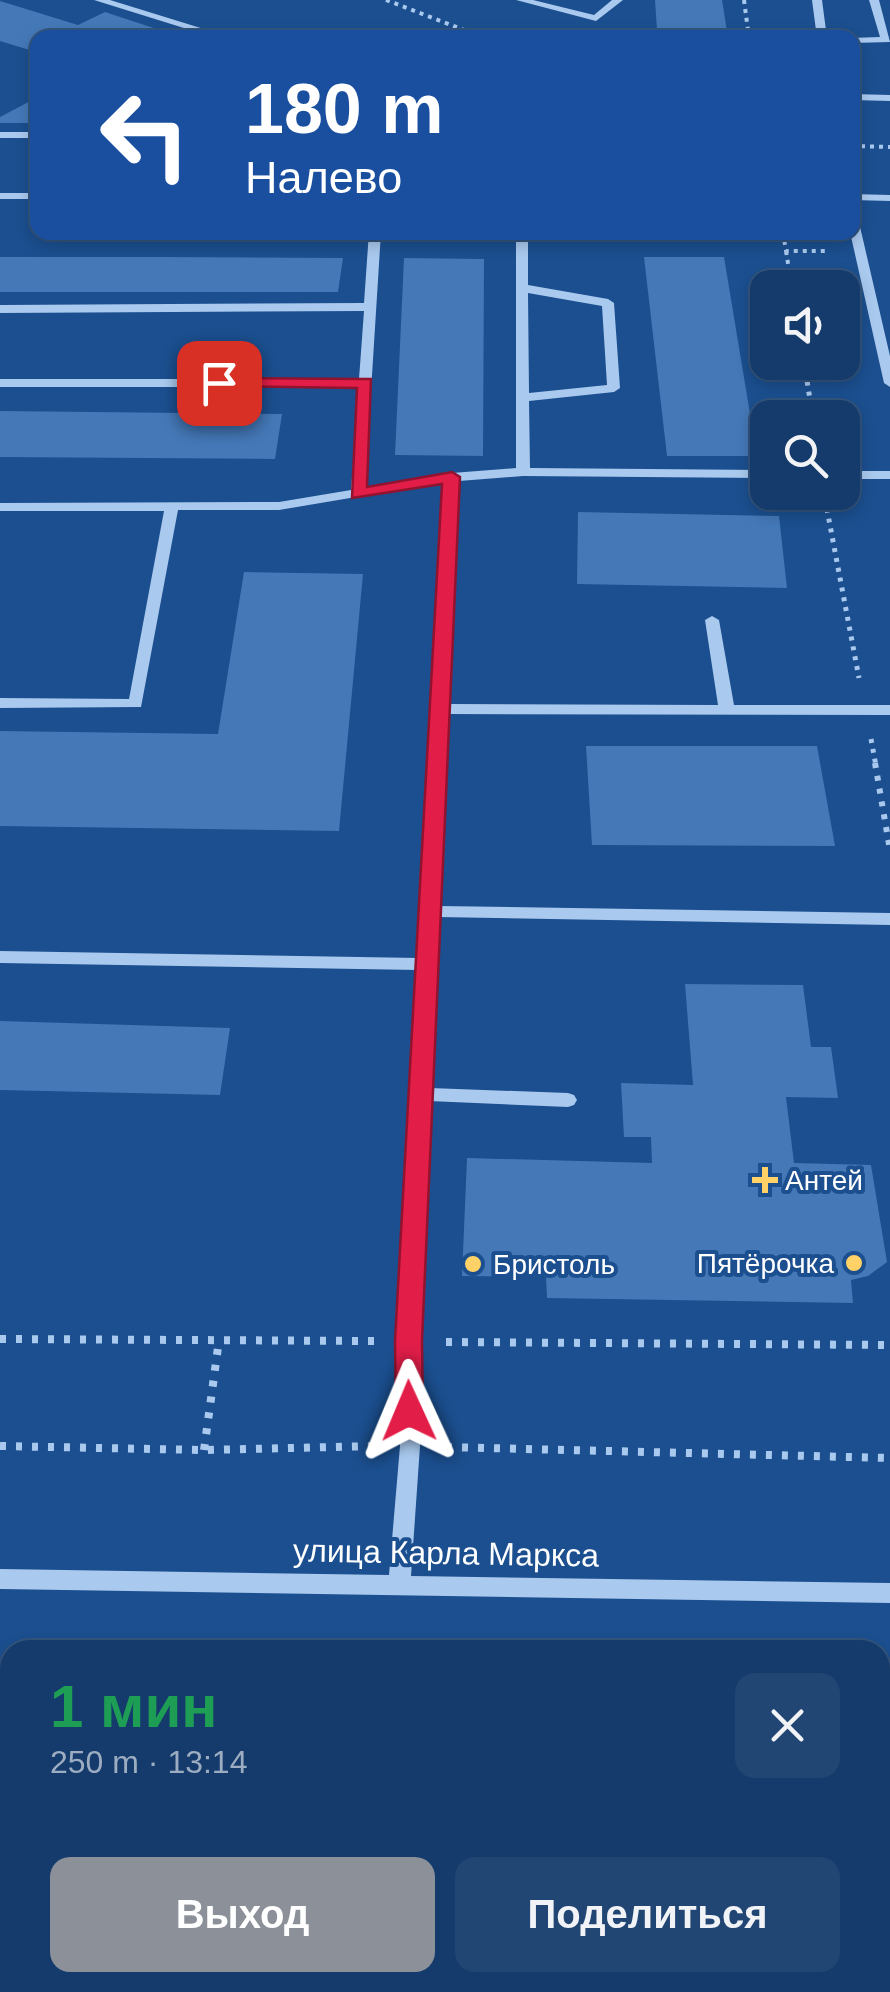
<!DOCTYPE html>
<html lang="ru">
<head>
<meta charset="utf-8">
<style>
	body { margin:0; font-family:Arial,sans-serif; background:#214673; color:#f1f3f6; height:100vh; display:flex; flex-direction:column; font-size:38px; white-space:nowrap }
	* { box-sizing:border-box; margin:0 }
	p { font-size:32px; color:#9dadc1 }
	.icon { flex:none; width:55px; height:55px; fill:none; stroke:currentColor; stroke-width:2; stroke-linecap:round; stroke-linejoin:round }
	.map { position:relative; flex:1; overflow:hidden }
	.panel { position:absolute; left:0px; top:1640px; width:890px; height:352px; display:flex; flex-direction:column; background:#143b6b; border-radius:30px 30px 0 0; box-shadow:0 5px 15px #0003,0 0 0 2px #33557e }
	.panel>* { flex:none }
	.banner { position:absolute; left:30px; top:30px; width:830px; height:210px; border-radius:20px; box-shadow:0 5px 15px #0003,0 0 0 2px #33557e; background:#1a4fa0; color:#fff; overflow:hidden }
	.tools { position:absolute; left:750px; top:270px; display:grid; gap:20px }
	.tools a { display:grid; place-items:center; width:110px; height:110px; border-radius:20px; background:#143b6b; box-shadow:0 5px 15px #0003,0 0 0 2px #33557e; font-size:50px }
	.pin { position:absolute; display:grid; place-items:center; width:85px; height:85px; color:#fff; margin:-42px; border-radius:20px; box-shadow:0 5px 15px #0006 }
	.me { position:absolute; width:110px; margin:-55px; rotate:359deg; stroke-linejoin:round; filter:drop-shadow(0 0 8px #0008) }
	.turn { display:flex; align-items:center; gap:35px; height:210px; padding:0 50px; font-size:45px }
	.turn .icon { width:130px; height:130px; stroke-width:2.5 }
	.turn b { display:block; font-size:70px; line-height:85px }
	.round { display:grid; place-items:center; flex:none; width:105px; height:105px; border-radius:20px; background:#214673 }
	.summary { display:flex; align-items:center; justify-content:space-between; height:170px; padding:0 50px }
	h1 { font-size:60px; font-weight:700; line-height:75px; color:#1e9e55 }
	.cta { display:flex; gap:20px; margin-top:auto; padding:20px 50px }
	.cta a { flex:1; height:115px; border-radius:20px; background:#8c9099; color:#fff; font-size:40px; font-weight:700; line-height:115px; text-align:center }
	.cta a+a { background:#214673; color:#f1f3f6 }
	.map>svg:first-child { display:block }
</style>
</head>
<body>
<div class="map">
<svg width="890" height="1992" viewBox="0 0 890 1992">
	<rect width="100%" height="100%" fill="#1b4f8f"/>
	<path fill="#4478b7" d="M 655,0 L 722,0 L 728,38 L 651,38 L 650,29 L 657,30 Z
		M 0,1 L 78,25 L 105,12 L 184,38 L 38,38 L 33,51 L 0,41 Z
		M 38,97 L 38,123 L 0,123 L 0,117 Z
		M 0,257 L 158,257 L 343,258 L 338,292 L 0,292 Z
		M 644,257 L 724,257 L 757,456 L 667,456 Z
		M 404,258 L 484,259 L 483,456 L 395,455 Z
		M 0,411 L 282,414 L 275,459 L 0,457 Z
		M 578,512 L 779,516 L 787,588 L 577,584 Z
		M 244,572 L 363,574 L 339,831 L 0,826 L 0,731 L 218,734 Z
		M 586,746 L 817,746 L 835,846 L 592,845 Z
		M 685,984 L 803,985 L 811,1047 L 831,1047 L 838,1098 L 786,1097 L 794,1163 L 871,1165 L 887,1262 L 868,1276 L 851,1280 L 853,1303 L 547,1298 L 546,1277 L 462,1276 L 467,1158 L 652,1163 L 651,1137 L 624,1137 L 621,1083 L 693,1085 Z
		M 0,1021 L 230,1028 L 220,1095 L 0,1090 Z
		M 0,1948 L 10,1948 L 10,1982 L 880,1982 L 880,1959 L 890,1959 L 890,1992 L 0,1992 Z"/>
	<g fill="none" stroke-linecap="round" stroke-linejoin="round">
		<path stroke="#a9c9ee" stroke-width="4" stroke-dasharray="4 5" stroke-linecap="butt" d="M 386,0 L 485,38
			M 744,0 L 749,38
			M 852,146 L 890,147
			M 783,232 L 786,251 L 829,251
			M 786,251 L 792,288"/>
		<path stroke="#a9c9ee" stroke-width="5" stroke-dasharray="4 6" stroke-linecap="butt" d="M 804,362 L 813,418
			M 825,499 L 859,678
			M 871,739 L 876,766"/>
		<path stroke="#a9c9ee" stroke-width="6" stroke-dasharray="5 8" stroke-linecap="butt" d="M 875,763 L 890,850"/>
		<path stroke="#a9c9ee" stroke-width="8" stroke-dasharray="6 10" stroke-linecap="butt" d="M 0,1339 L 374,1341
			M 446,1342 L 890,1345
			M 0,1446 L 204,1450 L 374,1446
			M 446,1447 L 890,1458
			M 204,1450 L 219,1340
			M 0,1770 L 10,1770
			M 880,1800 L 890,1800"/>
		<path fill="#a9c9ee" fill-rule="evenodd" d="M 94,0 L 110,0 L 233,38 L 216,38 Z
			M 516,0 L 533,0 L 594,15 L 612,0 L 623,0 L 596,21 Z
			M 812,0 L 822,0 L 827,38 L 817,38 Z
			M 869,0 L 879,0 L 890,42 L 852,43 L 852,38 L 850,38 L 880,37 Z
			M 852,94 L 890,95 L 890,101 L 852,100 Z
			M 0,132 L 38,132 L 38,138 L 0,138 Z
			M 0,193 L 38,193 L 38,199 L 0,199 Z
			M 852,194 L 890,195 L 890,201 L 852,200 Z
			M 852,215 L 858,218 L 890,356 L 890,387 L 884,383 L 850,232 L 852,232 Z
			M 369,232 L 381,232 L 365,487 L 452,473 L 516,468 L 516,232 L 528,232 L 528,285 L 608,299 L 614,303 L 620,388 L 614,392 L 529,401 L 530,468 L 768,470 L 768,478 L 523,476 L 459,481 L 448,704 L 718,705 L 705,620 L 712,616 L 719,620 L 734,705 L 890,705 L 890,715 L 448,714 L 439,906 L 890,913 L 890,925 L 438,917 L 436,960 L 439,964 L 436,968 L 430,1088 L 568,1093 L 574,1095 L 577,1100 L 574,1105 L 568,1107 L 429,1101 L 418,1341 L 420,1446 L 411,1576 L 890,1583 L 890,1603 L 0,1589 L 0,1569 L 389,1575 L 400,1446 L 398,1341 L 418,970 L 0,963 L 0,951 L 419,958 L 445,482 L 279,510 L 178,510 L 141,707 L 0,708 L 0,698 L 129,699 L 164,511 L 0,511 L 0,503 L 279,502 L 351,490 L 359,387 L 0,387 L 0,379 L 359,379 L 364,311 L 0,313 L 0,305 L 364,303 ZM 528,293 L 602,306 L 607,385 L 529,393 Z
			M 842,471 L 890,471 L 890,479 L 842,479 Z"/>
	</g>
	<path fill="#e11d48" stroke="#92132f" stroke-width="2.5" d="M 219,378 L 371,379 L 367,487 L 452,472 L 460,477 L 422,1341 L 423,1411 L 419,1419 L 400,1419 L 396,1411 L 395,1341 L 442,484 L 352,498 L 357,388 L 213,386 L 211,383 Z"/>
	<g fill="#ffd166" stroke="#1b4f8f" stroke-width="4">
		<path d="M760 1165h10v10h10v10h-10v10h-10v-10h-10v-10h10z"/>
		<circle cx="854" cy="1263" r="10"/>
		<circle cx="473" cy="1264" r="10"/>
	</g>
	<g text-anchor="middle" stroke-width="8" stroke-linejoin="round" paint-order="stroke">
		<g font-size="28" fill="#fff" stroke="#1b4f8f" text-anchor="start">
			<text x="785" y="1190">Антей</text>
			<text x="834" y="1273" text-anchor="end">Пятёрочка</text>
			<text x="493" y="1274">Бристоль</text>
		</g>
		<g font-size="32" fill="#fff" stroke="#1b4f8f">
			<text transform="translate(446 1553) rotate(1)" y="11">улица Карла Маркса</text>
		</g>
	</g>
</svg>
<div class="tools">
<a><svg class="icon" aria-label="sound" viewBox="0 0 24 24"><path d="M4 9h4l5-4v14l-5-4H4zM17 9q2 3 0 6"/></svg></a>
<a><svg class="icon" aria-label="search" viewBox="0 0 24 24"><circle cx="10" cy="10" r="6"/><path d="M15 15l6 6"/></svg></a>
</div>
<div class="pin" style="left:219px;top:383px;background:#d93025"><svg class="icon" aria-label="arrive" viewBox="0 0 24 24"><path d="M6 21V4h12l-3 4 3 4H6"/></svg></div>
<svg class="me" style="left:409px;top:1411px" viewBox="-20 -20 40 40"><path d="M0-17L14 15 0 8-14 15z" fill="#e11d48" stroke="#fff" stroke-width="4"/></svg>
<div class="banner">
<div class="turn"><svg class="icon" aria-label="left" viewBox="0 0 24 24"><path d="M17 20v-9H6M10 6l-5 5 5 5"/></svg><div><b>180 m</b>Налево</div></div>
</div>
<section class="panel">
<div class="summary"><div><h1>1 мин</h1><p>250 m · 13:14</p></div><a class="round"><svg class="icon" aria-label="close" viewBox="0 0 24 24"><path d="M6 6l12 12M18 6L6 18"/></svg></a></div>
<div class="cta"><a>Выход</a><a>Поделиться</a></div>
</section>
</div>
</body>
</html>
